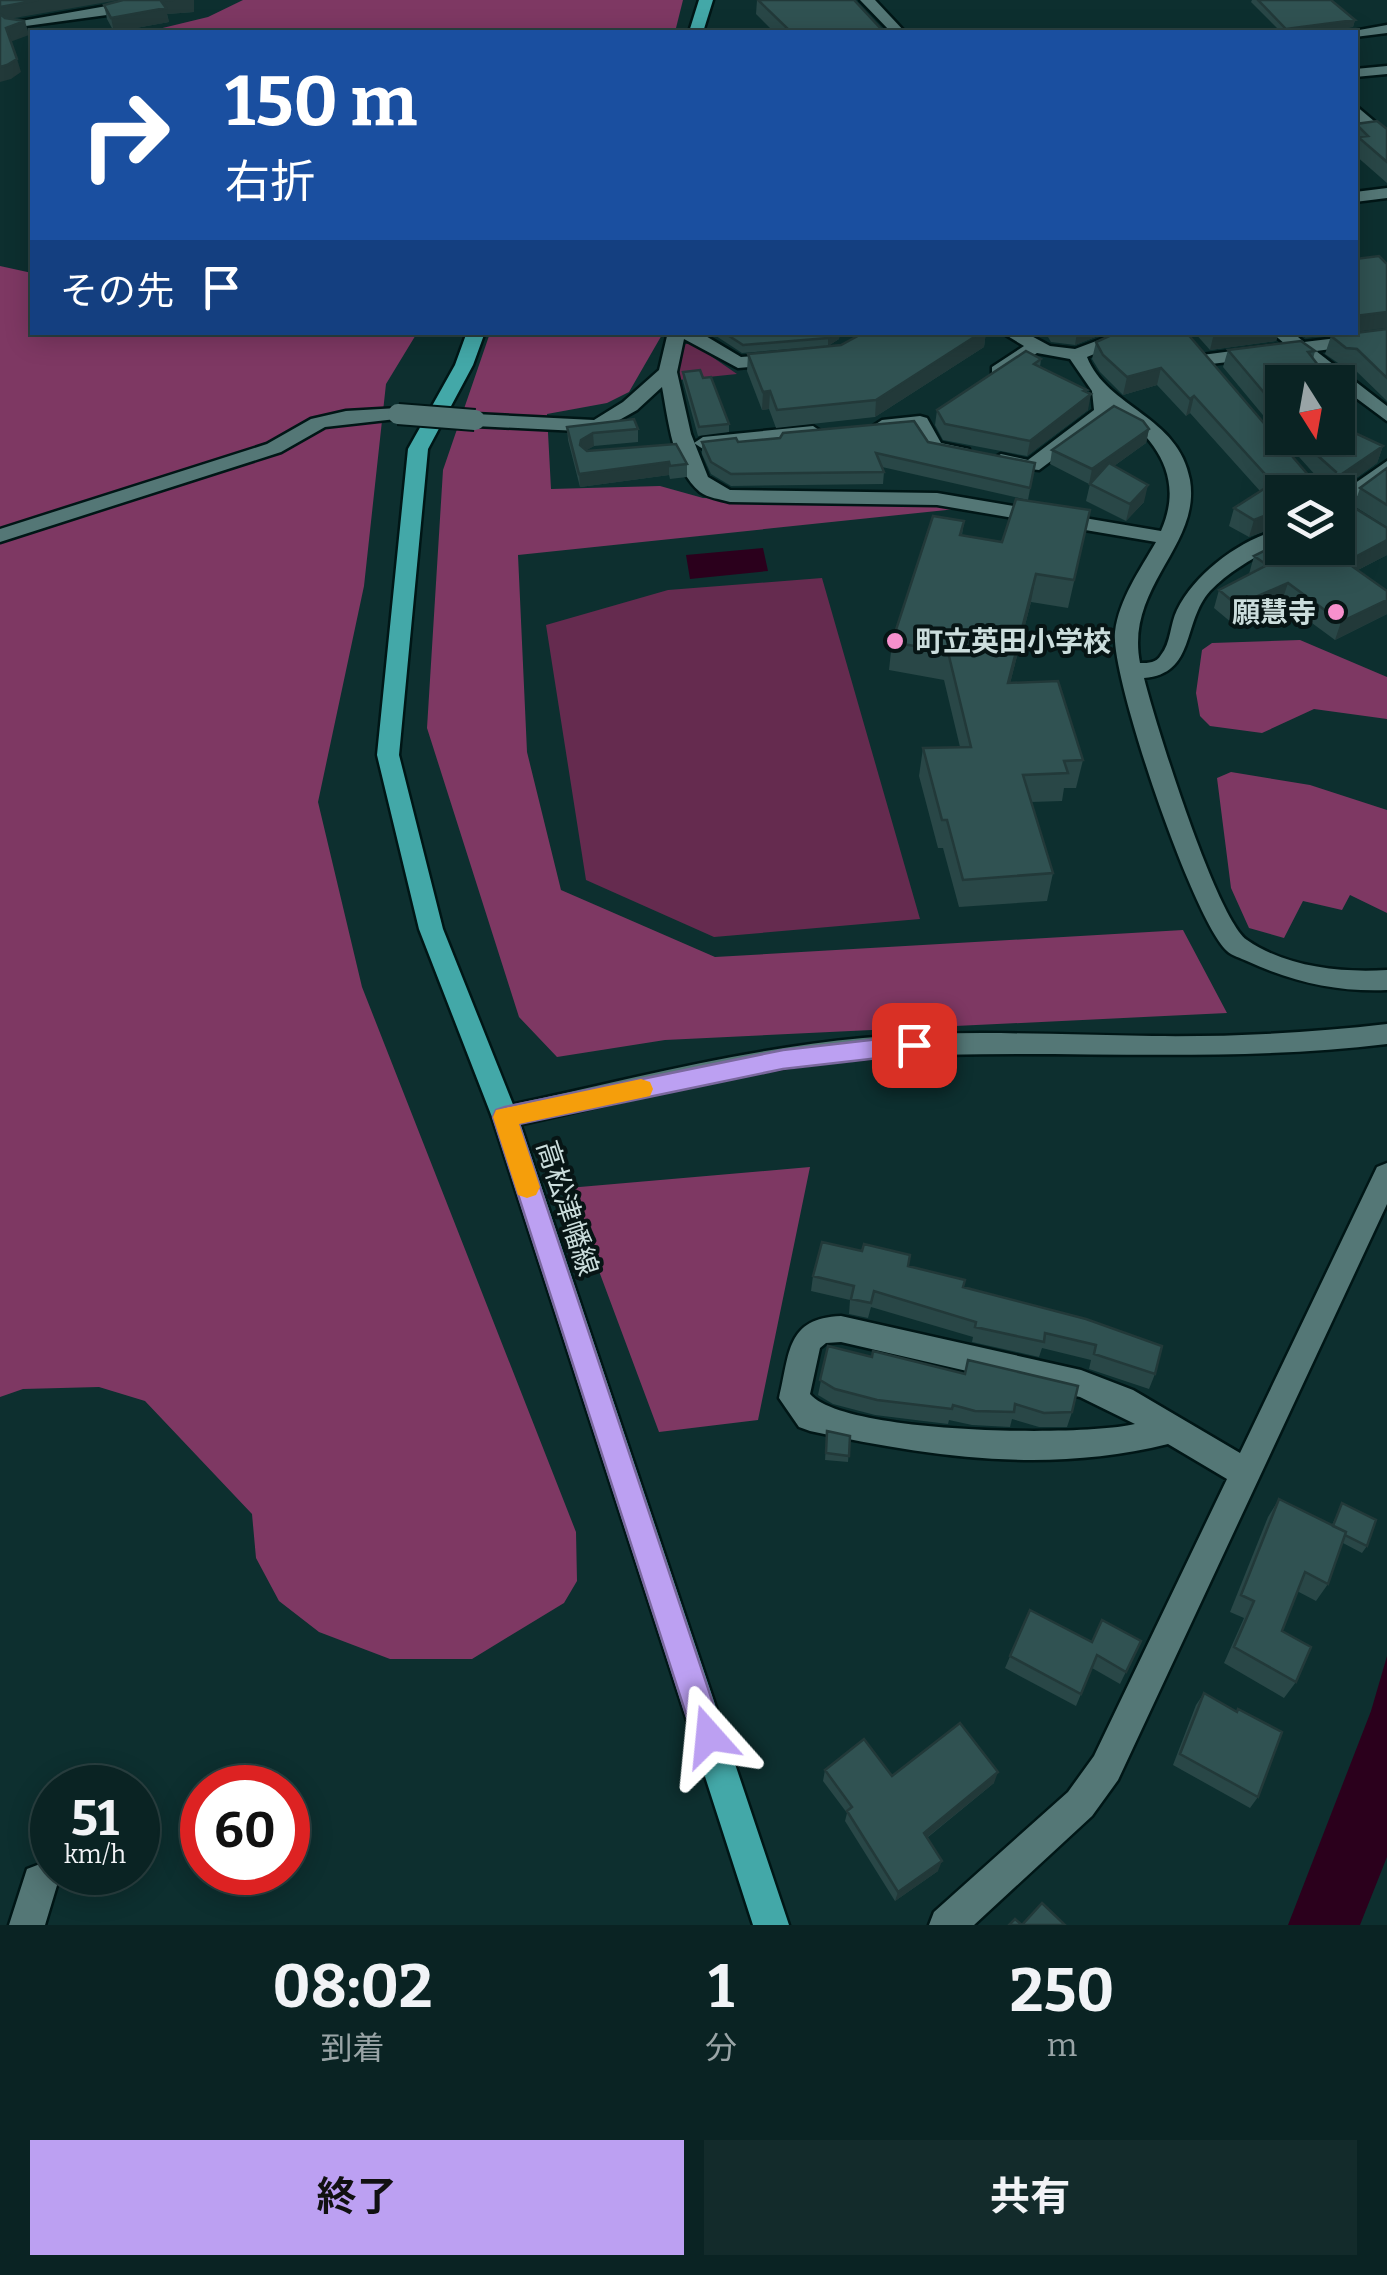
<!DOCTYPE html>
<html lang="ja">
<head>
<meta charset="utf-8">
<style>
	body { margin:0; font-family:Bitter,"Noto Sans JP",serif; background:#132b2b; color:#f1f3f6; height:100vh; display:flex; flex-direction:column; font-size:38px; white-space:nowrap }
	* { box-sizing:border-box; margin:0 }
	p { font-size:32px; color:#99a4a6 }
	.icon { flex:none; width:55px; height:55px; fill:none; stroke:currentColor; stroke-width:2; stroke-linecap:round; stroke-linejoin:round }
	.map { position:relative; height:1925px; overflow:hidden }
	.panel { display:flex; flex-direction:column; background:#0a2323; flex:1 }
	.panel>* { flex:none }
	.hud { position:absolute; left:30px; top:30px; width:1328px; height:305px; border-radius:0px; box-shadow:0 5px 25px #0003,0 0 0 2px #2a4041; background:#1a4fa0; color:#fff; overflow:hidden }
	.needle { width:65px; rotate:169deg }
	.tools { position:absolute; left:1265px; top:365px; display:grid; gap:20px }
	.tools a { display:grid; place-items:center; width:90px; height:90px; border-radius:0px; background:#0a2323; box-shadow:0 5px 25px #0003,0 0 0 2px #2a4041; font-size:50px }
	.speed { position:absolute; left:30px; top:1765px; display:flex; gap:20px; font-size:50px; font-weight:700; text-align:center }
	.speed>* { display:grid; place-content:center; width:130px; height:130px; border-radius:50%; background:#0a2323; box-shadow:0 5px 25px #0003,0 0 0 2px #2a4041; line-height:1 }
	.speed small { font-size:25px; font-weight:400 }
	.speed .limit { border:15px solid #d22; background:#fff; color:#111 }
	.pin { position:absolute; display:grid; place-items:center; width:85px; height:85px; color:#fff; margin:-42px; border-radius:20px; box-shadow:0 5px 15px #0006 }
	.me { position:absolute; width:110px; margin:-55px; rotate:342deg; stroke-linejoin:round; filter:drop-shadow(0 0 8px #0008) }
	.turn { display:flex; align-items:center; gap:35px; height:210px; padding:0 30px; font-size:45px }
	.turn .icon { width:130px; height:130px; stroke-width:2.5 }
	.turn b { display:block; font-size:70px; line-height:85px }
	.then { display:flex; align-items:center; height:95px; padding:0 30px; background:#0003; gap:20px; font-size:38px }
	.eta { display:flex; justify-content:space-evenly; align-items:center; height:170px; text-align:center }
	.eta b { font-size:60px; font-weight:700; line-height:70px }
	.action { display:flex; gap:20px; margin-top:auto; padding:20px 30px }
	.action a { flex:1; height:115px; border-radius:0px; background:#bca0f2; color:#111; font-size:40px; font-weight:700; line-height:115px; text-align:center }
	.action a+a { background:#132b2b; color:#f1f3f6 }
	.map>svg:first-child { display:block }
</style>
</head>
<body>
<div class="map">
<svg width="1387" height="1925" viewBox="0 0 1387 1925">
	<rect width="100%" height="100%" fill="#0d2f2f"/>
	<path fill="#652b4f" d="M 692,343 L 737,374 L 679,380 L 681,345 Z
		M 822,578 L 920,919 L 714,937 L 586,880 L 546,625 L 668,590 Z"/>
	<path fill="#7e3863" d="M 243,0 L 683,0 L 675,32 L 146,32 L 208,17 Z
		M 0,266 L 32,273 L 32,332 L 417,333 L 386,384 L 364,586 L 318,802 L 362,987 L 576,1532 L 577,1581 L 564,1603 L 472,1659 L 390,1659 L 319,1632 L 279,1601 L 256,1558 L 252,1514 L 145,1401 L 99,1387 L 23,1389 L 0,1397 Z
		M 490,333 L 663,333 L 629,392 L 607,403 L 547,414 L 551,489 L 660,486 L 703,498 L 934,504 L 956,509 L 518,555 L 527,752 L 561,890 L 715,957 L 1183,930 L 1227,1013 L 665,1040 L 557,1057 L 519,1017 L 427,728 L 443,470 Z
		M 1300,640 L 1387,677 L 1387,719 L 1314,709 L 1262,733 L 1210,726 L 1200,716 L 1196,693 L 1202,650 L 1212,643 Z
		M 1231,772 L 1310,785 L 1387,810 L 1387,913 L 1350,895 L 1342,910 L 1303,901 L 1284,938 L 1249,928 L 1231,888 L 1217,778 Z
		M 810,1167 L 758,1420 L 659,1432 L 568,1188 Z"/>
	<path fill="#2b001c" d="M 763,548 L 768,571 L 690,579 L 686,555 Z
		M 1387,1656 L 1387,1857 L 1360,1925 L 1288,1925 L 1371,1711 Z"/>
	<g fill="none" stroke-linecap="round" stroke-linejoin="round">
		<defs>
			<path id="minor" d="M 141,0 L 162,0 L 129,12 L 11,28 L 4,24 Z
				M 860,0 L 875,0 L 905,32 L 891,32 Z
				M 1387,25 L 1387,33 L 1355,37 L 1355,32 L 1348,32 Z
				M 1387,66 L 1387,74 L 1355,77 L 1355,69 Z
				M 1355,105 L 1387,132 L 1387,145 L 1355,118 Z
				M 1387,188 L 1387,198 L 1355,202 L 1355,192 Z
				M 668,332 L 699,332 L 741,357 L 782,354 L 791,359 L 782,364 L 738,368 L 684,339 L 677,372 L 691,434 L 708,477 L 730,490 L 937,493 L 1161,531 C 1185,477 1156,439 1113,407 L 1111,416 L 1039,470 L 1001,466 L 991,460 L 1001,454 L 1028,460 L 1094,410 L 1092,391 L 1070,359 L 1037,353 L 1004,375 L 992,375 L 992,367 L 1024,346 L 1001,332 L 1024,332 L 1050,346 L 1075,349 L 1120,332 L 1147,332 L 1087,357 C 1107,408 1179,416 1190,480 C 1201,546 1125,586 1140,663 C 1149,663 1156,663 1161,655 C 1171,643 1170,624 1177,610 C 1195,573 1242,538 1282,529 L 1282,543 C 1257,556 1230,570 1210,591 C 1182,622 1196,674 1144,678 C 1155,722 1216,918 1247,940 C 1286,967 1341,973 1387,970 L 1387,990 C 1337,992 1293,982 1247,961 C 1241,958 1232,956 1227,951 C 1193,920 1110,676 1115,632 C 1119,599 1140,570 1156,542 L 937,505 L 730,502 C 720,499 708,498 700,492 C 673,470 668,419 662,387 L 637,410 L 598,432 L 475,426 L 466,420 L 475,414 L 594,420 L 623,402 L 659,370 Z
				M 1271,332 L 1292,332 L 1304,342 L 1387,332 L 1387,342 L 1316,351 L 1387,406 L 1387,421 L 1297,354 L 1202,365 L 1193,360 L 1202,355 L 1285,344 Z
				M 398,408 L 405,410 L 405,418 L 325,427 L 281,452 L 0,542 L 0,529 L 267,444 L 311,419 L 346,411 Z
				M 920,416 L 927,418 L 941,443 L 969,449 L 969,457 L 927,451 L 914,428 L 882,432 L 873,426 L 882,420 Z
				M 813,426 L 822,432 L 820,436 L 703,449 L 694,443 L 703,437 Z
				M 1387,461 L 1387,476 L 1338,510 L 1338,495 Z
				M 1387,1024 L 1387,1044 C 1215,1065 1043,1047 871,1058 C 747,1066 625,1102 505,1128 L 496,1125 L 492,1117 L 496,1109 L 505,1106 C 624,1081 742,1049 863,1038 C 959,1029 1056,1035 1152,1036 C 1231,1037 1309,1033 1387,1024 Z
				M 1387,1163 L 1387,1204 L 1118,1780 L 1092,1816 L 974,1925 L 929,1925 L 934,1912 L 1068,1792 L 1094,1756 L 1227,1479 L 1168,1444 C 1047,1474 930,1457 810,1431 L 799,1427 L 779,1398 C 790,1353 786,1318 841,1316 L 1081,1370 L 1133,1390 L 1240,1453 L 1377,1167 ZM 841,1342 L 1080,1397 L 1135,1424 C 1080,1437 844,1434 810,1394 L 820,1348 L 826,1343 Z
				M 40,1864 L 52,1869 L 58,1882 L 45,1925 L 9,1925 L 27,1869 Z"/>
			<path id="major" d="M 699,0 L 713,0 L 703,32 L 689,32 Z
				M 467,332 L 485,332 L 473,365 L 428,449 L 399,755 L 443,929 L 518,1117 L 789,1925 L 753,1925 L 492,1117 L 419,929 L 377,755 L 408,449 L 455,365 Z"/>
		</defs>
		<use href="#minor" stroke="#001616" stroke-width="5"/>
		<use href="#major" stroke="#001616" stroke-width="5"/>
		<use href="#minor" fill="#547776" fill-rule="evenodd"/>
		<use href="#major" fill="#43a8a8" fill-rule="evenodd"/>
		<defs>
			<path id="minor-bridge" d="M 398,414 L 475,420"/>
		</defs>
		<use href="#minor-bridge" stroke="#001616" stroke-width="24" stroke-linecap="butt"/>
		<use href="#minor-bridge" stroke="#547776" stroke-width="20"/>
	</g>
	<path fill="#294747" d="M 123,0 L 194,0 L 194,12 L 167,14 L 169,22 L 114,32 L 107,19 L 104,5 Z
		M 757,0 L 854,0 L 882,32 L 774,32 L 756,14 Z
		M 1252,0 L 1331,0 L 1355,20 L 1353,27 L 1313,32 L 1281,32 L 1251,2 Z
		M 1356,124 L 1387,129 L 1387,183 L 1355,155 Z
		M 1387,329 L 1387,401 L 1351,366 L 1341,365 L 1325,354 L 1331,336 Z
		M 710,332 L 840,332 L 839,339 L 828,346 L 742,353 Z
		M 884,332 L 986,332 L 984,347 L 875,417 L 776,428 L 769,409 L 762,410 L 747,371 L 748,354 L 841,345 Z
		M 1045,332 L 1108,332 L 1075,345 L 1051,342 Z
		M 1118,332 L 1186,332 L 1310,477 L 1317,477 L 1282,438 L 1338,438 L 1338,392 L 1351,409 L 1345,426 L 1342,427 L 1383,446 L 1377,463 L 1341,489 L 1340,499 L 1387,528 L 1387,555 L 1358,570 L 1387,591 L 1387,614 L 1335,640 L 1282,601 L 1232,623 L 1214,608 L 1219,590 L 1249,574 L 1254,556 L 1276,545 L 1279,534 L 1282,531 L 1282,548 L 1338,548 L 1338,492 L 1282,492 L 1282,527 L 1281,525 L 1249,537 L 1229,526 L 1234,508 L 1260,491 L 1190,413 L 1186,416 L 1157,385 L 1123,395 L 1100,372 L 1092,359 L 1096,342 Z
		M 1194,332 L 1279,332 L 1276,341 L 1210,350 Z
		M 1228,350 L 1315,351 L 1313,359 L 1282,382 L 1282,438 L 1223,367 Z
		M 1041,359 L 1040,367 L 1087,390 L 1088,410 L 1027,456 L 943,440 L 935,425 L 937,410 Z
		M 683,372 L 729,424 L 729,432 L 698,436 L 683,381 Z
		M 567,427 L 638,429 L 638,442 L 594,446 L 586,450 L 687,464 L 687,477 L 670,479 L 669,475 L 580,487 L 568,440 Z
		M 1149,429 L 1146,443 L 1114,466 L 1144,502 L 1126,521 L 1086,501 L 1090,484 L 1092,481 L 1089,484 L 1050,464 L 1052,450 Z
		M 702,442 L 928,442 L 1035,463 L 1028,500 L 882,467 L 884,472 L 883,484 L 731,486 L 711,474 L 702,454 Z
		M 1387,468 L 1387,527 L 1354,506 L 1360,488 Z
		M 964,521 L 962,535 L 1002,542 L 1084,538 L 1068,608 L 1031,602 L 1010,683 L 1083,760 L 1076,788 L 1064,788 L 1062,801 L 1031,802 L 1053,873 L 1047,901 L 959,907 L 943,848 L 938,848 L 919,776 L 923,748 L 960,747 L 944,680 L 889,670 L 892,642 Z
		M 908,1266 L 963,1287 L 1086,1319 L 1155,1374 L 1149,1389 L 1089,1369 L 1091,1360 L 1042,1348 L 1039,1357 L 972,1342 L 973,1337 L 871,1307 L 868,1318 L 849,1314 L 850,1300 L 811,1291 L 813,1276 Z
		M 828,1346 L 1072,1412 L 1067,1427 L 1039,1427 L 1012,1419 L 1010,1427 L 972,1425 L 949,1420 L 948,1424 L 875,1415 L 833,1404 L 818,1395 Z
		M 827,1431 L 850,1436 L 848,1462 L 825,1460 Z
		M 1279,1499 L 1332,1525 L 1342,1503 L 1367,1546 L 1362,1553 L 1343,1543 L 1328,1584 L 1316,1601 L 1297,1591 L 1282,1631 L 1296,1682 L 1284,1698 L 1224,1663 L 1244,1618 L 1230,1612 L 1268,1517 Z
		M 1030,1610 L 1092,1642 L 1141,1641 L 1120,1684 L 1092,1668 L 1076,1706 L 1005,1668 Z
		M 1204,1693 L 1258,1797 L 1250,1808 L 1173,1765 L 1196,1705 Z
		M 825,1770 L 892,1776 L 994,1783 L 927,1838 L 938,1871 L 895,1901 L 845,1821 L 847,1813 L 823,1781 Z"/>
	<path fill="#223939" d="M 38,0 L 119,0 L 3,20 L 0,25 L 0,7 Z
		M 174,0 L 194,0 L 194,12 L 167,14 L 169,22 L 114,32 L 111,18 L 161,1 Z
		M 1355,20 L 1353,27 L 1313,32 L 1285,32 L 1286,29 Z
		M 25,21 L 29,35 L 10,42 L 6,28 Z
		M 17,59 L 21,72 L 11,79 L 0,82 L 0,67 Z
		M 1387,312 L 1387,328 L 1355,332 L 1355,316 Z
		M 837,332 L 840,332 L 839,339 L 828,346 L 828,338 Z
		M 982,332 L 986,332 L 984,347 L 875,417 L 876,400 Z
		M 1077,332 L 1108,332 L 1075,345 Z
		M 1279,332 L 1276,341 L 1210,350 L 1214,333 Z
		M 1307,332 L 1351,332 L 1305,338 Z
		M 1161,368 L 1157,385 L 1123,395 L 1127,377 Z
		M 1087,390 L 1086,398 L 1091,394 L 1088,410 L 1027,456 L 1030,441 L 1084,391 Z
		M 770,391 L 769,409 L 762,410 L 763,392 Z
		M 1194,396 L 1190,413 L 1186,416 L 1190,399 Z
		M 1351,409 L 1345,426 L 1338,428 L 1338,411 Z
		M 1149,429 L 1146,443 L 1089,484 L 1092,469 Z
		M 593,433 L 594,446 L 582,453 L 580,445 L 581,440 Z
		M 1383,446 L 1377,463 L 1336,492 L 1342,474 Z
		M 669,462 L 669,475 L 580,487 L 579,474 Z
		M 1148,485 L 1144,502 L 1126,521 L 1130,504 Z
		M 1282,509 L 1281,525 L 1249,537 L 1254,520 Z
		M 1387,540 L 1387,555 L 1340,579 L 1346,562 Z
		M 1036,574 L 1031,602 L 1003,711 L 1008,683 Z
		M 1288,583 L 1282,601 L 1232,623 L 1237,605 Z
		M 1387,600 L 1387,614 L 1335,640 L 1341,622 Z
		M 998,1772 L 994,1783 L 920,1843 L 924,1833 Z
		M 942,1861 L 938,1871 L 895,1901 L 898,1892 Z"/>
	<path fill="#305252" stroke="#223939" stroke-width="2.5" d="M 0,0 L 38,0 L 0,7 Z
		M 123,0 L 174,0 L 161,1 L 166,8 L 111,18 L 104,5 Z
		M 758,0 L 854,0 L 882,30 L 878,30 L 881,32 L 791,32 Z
		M 1258,0 L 1331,0 L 1355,20 L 1286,29 Z
		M 0,14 L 5,18 L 25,21 L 6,28 L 17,59 L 7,65 L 0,67 Z
		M 1377,121 L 1387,129 L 1387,162 L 1358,137 L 1368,136 L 1356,124 Z
		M 1379,256 L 1387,264 L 1387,312 L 1355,316 L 1355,259 Z
		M 1387,329 L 1387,378 L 1357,349 L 1346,348 L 1331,336 Z
		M 723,332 L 837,332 L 828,338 L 743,345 Z
		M 865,332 L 877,332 L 880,335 L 884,332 L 982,332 L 876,400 L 777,410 L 770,391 L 763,392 L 748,354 L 841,345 Z
		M 1118,332 L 1186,332 L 1310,477 L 1334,478 L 1336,472 L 1317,455 L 1302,438 L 1338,438 L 1338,425 L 1383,446 L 1342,474 L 1340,499 L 1387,528 L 1387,540 L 1346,562 L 1387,591 L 1387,600 L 1341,622 L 1288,583 L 1237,605 L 1219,590 L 1267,565 L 1254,556 L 1282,542 L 1282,548 L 1338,548 L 1338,492 L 1282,492 L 1282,509 L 1254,520 L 1234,508 L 1273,483 L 1194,396 L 1190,399 L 1161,368 L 1127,377 L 1103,355 L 1096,342 Z
		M 1301,341 L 1315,351 L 1308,352 L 1331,382 L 1282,382 L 1282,414 L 1228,350 Z
		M 1026,351 L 1041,359 L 1034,364 L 1087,390 L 1084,391 L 1091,394 L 1030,441 L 945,424 L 937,410 Z
		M 700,370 L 703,378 L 711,377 L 729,424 L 699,427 L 683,372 Z
		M 1338,392 L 1351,409 L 1338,411 Z
		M 1114,406 L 1143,421 L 1149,429 L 1092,469 L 1052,450 Z
		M 634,419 L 638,429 L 593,433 L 581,440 L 580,445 L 587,451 L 676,444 L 687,464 L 670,466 L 669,462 L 579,474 L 567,427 Z
		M 914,421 L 928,442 L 1035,463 L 1030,488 L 876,453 L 884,472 L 731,474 L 711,462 L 702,442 L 736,438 L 738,442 L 780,438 L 783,433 Z
		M 1109,463 L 1148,485 L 1130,504 L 1090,484 Z
		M 1387,468 L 1387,505 L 1360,488 Z
		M 1016,499 L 1090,510 L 1074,580 L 1036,574 L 1008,683 L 1058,681 L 1083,760 L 1064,761 L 1068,773 L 1023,775 L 1053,873 L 963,880 L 947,820 L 942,820 L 923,748 L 971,747 L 948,652 L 892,642 L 933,516 L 964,521 L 960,535 L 1002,542 Z
		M 822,1242 L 862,1251 L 864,1244 L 910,1255 L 908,1266 L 965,1280 L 963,1287 L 1086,1319 L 1162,1346 L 1155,1374 L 1094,1354 L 1096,1345 L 1045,1333 L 1044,1342 L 975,1327 L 976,1322 L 874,1291 L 871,1303 L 851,1299 L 854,1286 L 813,1276 Z
		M 828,1346 L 872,1357 L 873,1351 L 965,1374 L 968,1360 L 1078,1386 L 1072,1412 L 1044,1413 L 1015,1404 L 1014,1412 L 975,1411 L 953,1405 L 952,1409 L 877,1400 L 835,1389 L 820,1380 Z
		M 827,1431 L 850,1436 L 849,1456 L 826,1453 Z
		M 1279,1499 L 1346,1532 L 1328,1584 L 1305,1572 L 1282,1631 L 1311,1647 L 1296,1682 L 1234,1647 L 1254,1601 L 1241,1595 Z
		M 1342,1503 L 1376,1520 L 1367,1546 L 1345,1535 L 1346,1532 L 1333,1526 Z
		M 1030,1610 L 1092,1642 L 1102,1620 L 1141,1641 L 1126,1672 L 1097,1655 L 1081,1694 L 1010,1656 Z
		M 1204,1693 L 1237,1712 L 1238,1709 L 1282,1732 L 1258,1797 L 1180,1754 Z
		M 960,1723 L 998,1772 L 924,1833 L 942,1861 L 898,1892 L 847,1811 L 852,1807 L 825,1770 L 864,1739 L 892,1776 Z
		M 1042,1903 L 1065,1925 L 1022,1925 Z
		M 1015,1919 L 1022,1925 L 1009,1925 Z"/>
	<path fill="#bca0f2" stroke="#7a689d" stroke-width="2.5" d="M 914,1035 L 922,1038 L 925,1045 L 922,1051 L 914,1054 L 783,1069 L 519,1124 L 724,1736 L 720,1747 L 709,1751 L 698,1747 L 693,1736 L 493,1117 L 496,1110 L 505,1107 L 783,1050 Z"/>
	<path fill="#f59e0b" d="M 641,1079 L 650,1082 L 653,1089 L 650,1096 L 519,1124 L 540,1187 L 536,1195 L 527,1198 L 518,1195 L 493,1117 L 496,1110 Z"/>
	<g fill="#f790cd" stroke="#071515" stroke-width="4">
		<circle cx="1336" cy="612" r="10"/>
		<circle cx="895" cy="641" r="10"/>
	</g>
	<g text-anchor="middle" stroke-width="8" stroke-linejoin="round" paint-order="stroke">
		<g font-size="28" font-weight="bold" fill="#cbdddc" stroke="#071515" text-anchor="end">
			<text x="1316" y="622">願慧寺</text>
			<text x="915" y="651" text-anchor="start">町立英田小学校</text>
		</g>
		<g font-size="28" fill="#cbdddc" stroke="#071515">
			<text transform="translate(568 1208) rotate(72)" y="10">高松津幡線</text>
		</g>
	</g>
</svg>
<div class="tools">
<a><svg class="needle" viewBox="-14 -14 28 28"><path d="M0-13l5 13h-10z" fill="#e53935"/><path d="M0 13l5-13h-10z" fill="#99a4a6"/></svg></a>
<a><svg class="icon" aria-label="layers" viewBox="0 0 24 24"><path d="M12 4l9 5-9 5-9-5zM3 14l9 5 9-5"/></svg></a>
</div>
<div class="speed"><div>51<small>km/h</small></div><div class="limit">60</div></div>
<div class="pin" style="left:914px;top:1045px;background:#d93025"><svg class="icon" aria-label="arrive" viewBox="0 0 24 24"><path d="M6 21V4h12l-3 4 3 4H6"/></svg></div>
<svg class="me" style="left:709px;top:1736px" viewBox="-20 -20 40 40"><path d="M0-17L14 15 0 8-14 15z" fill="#bca0f2" stroke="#fff" stroke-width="4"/></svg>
<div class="hud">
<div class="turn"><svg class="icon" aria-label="right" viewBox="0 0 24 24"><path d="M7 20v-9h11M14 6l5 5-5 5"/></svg><div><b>150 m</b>右折</div></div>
<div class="then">その先<svg class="icon" aria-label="arrive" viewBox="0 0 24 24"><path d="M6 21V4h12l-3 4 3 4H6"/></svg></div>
</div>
</div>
<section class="panel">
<div class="eta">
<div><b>08:02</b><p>到着</p></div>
<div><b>1</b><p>分</p></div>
<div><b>250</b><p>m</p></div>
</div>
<div class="action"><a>終了</a><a>共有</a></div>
</section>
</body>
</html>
